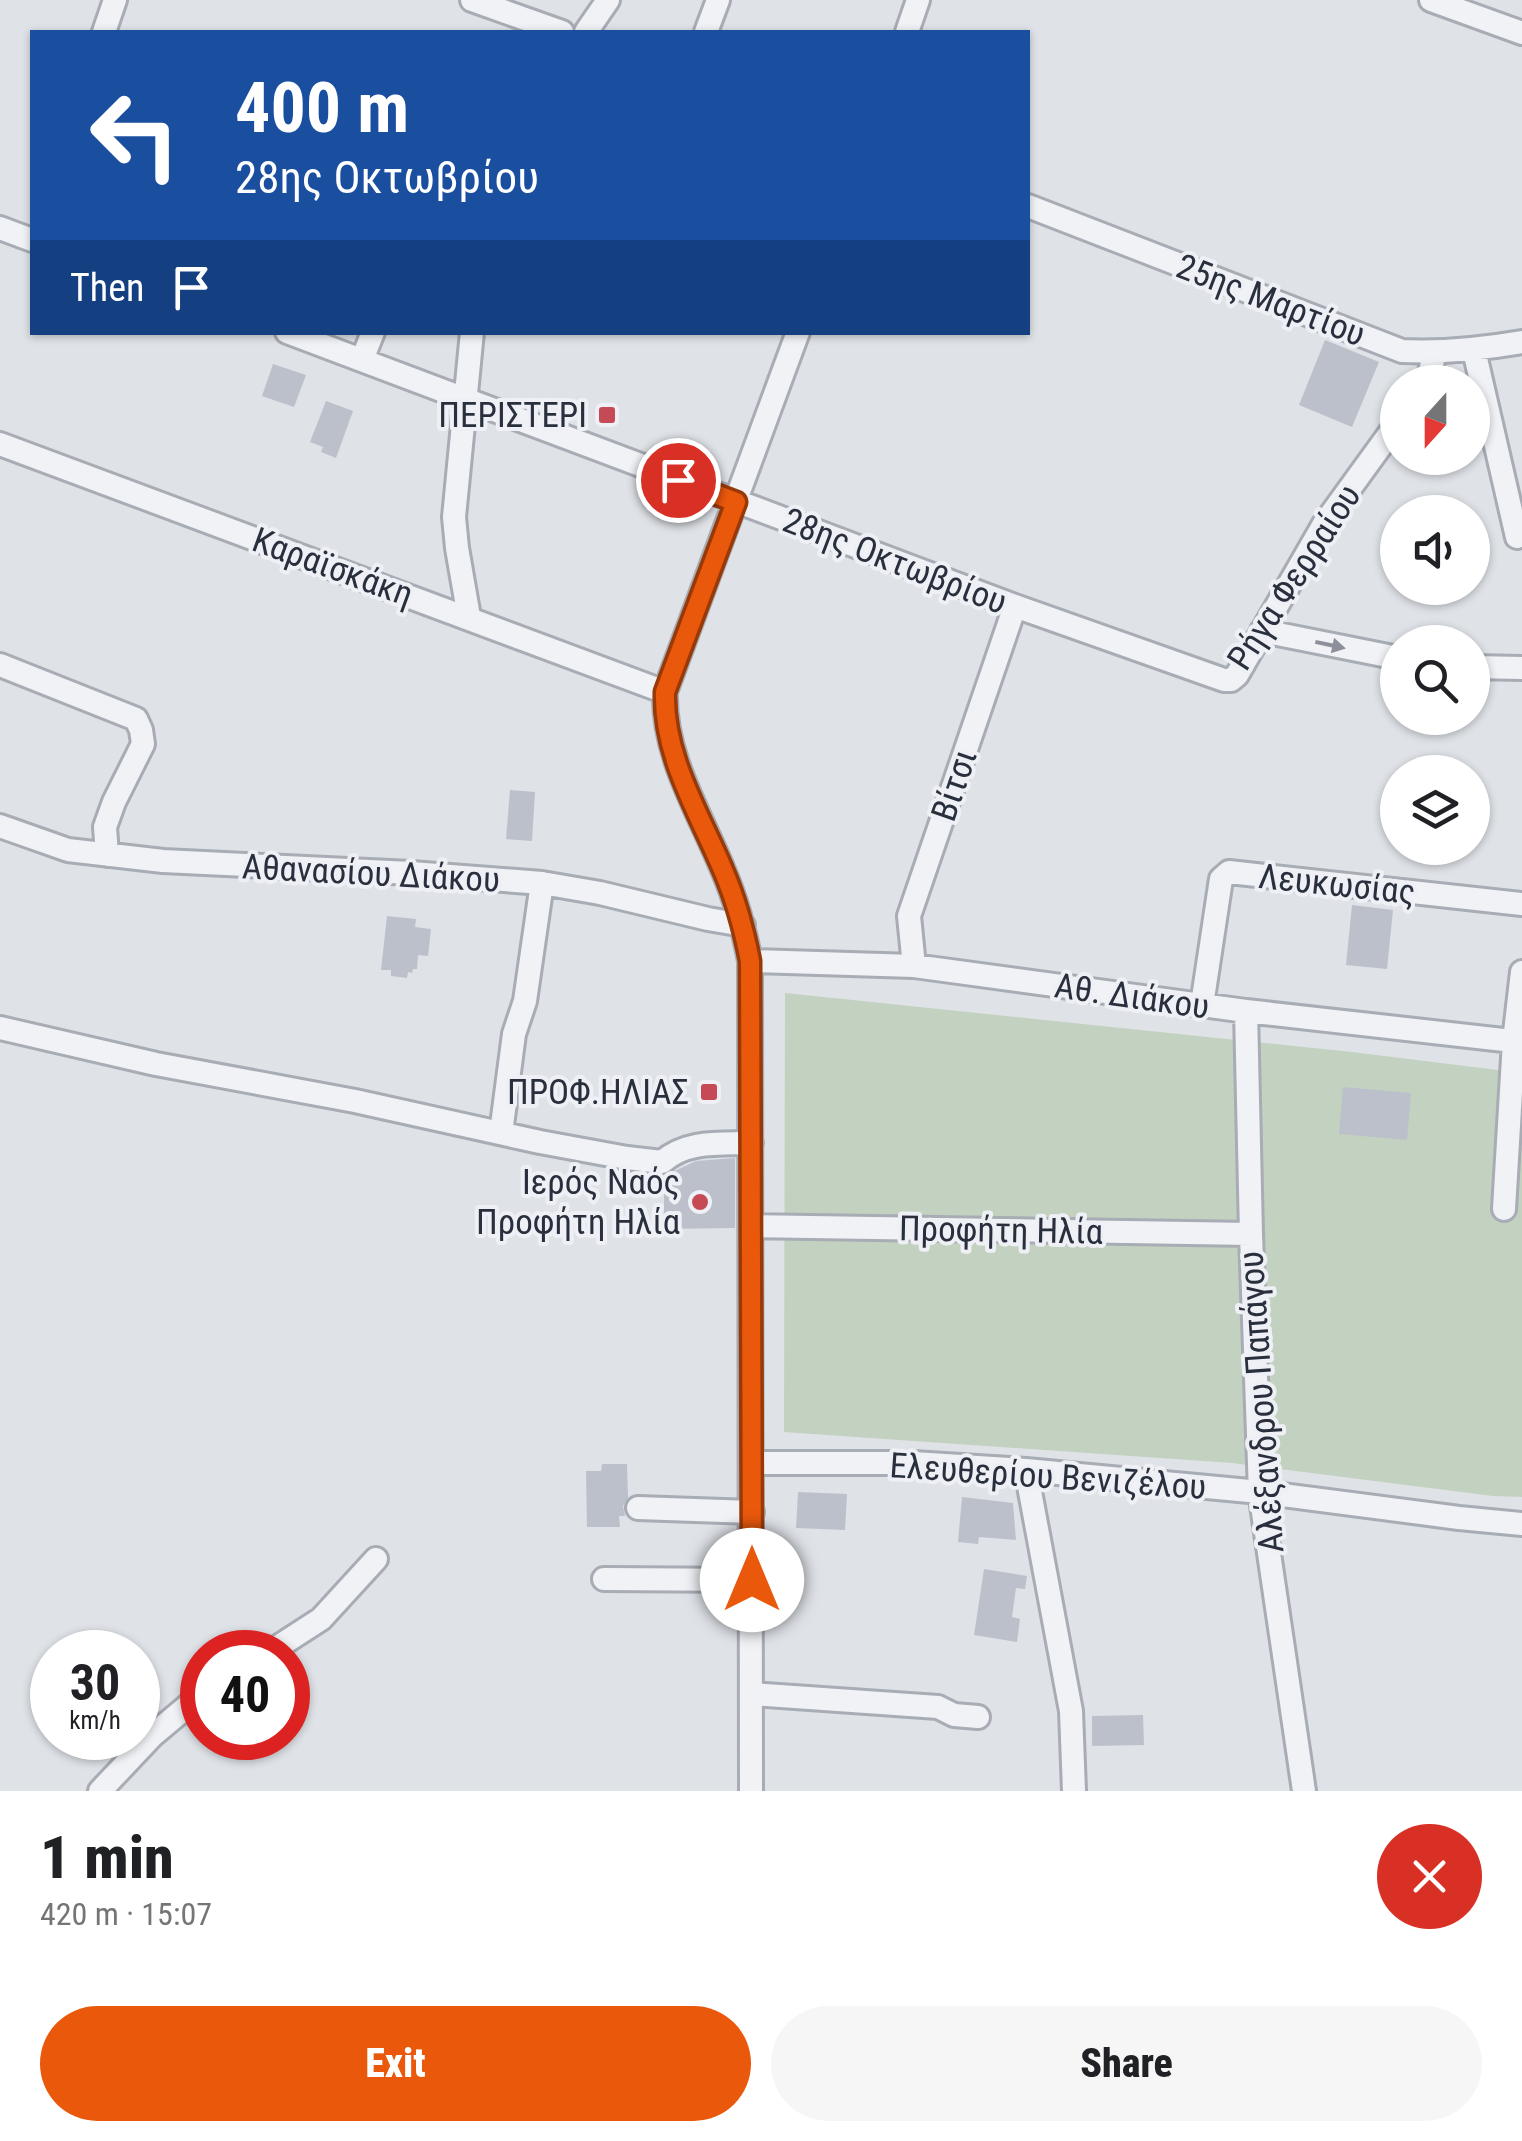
<!DOCTYPE html>
<html lang="en">
<head>
<meta charset="utf-8">
<style>
	body { margin:0; font-family:"Roboto Condensed",sans-serif; background:#f6f6f6; color:#202124; height:100vh; display:flex; flex-direction:column; font-size:38px; white-space:nowrap }
	* { box-sizing:border-box; margin:0 }
	p { font-size:32px; color:#757577 }
	.icon { flex:none; width:55px; height:55px; fill:none; stroke:currentColor; stroke-width:2; stroke-linecap:round; stroke-linejoin:round }
	.map { position:relative; height:1791px; overflow:hidden }
	.side { display:flex; flex-direction:column; background:#fff; flex:1 }
	.side>* { flex:none }
	.top-card { position:absolute; left:30px; top:30px; width:1000px; height:305px; border-radius:0px; box-shadow:0 2px 8px #0004; background:#1a4fa0; color:#fff; overflow:hidden }
	.needle { width:65px; rotate:201deg }
	.fabs { position:absolute; left:1380px; top:365px; display:grid; gap:20px }
	.fabs a { display:grid; place-items:center; width:110px; height:110px; border-radius:50%; background:#fff; box-shadow:0 2px 8px #0004; font-size:50px }
	.speed { position:absolute; left:30px; top:1630px; display:flex; gap:20px; font-size:50px; font-weight:700; text-align:center }
	.speed>* { display:grid; place-content:center; width:130px; height:130px; border-radius:50%; background:#fff; box-shadow:0 2px 8px #0004; line-height:1 }
	.speed small { font-size:25px; font-weight:400 }
	.speed .limit { border:15px solid #d22; background:#fff; color:#111 }
	.pin { position:absolute; display:grid; place-items:center; width:85px; height:85px; color:#fff; margin:-42px; border:5px solid #fff; border-radius:50%; box-shadow:0 2px 10px #0007 }
	.me { position:absolute; width:110px; margin:-55px; rotate:0deg; stroke-linejoin:round; filter:drop-shadow(0 0 8px #0008) }
	.turn { display:flex; align-items:center; gap:35px; height:210px; padding:0 40px; font-size:45px }
	.turn .icon { width:130px; height:130px; stroke-width:2.5 }
	.turn b { display:block; font-size:70px; line-height:85px }
	.then { display:flex; align-items:center; height:95px; padding:0 40px; background:#0003; gap:20px; font-size:38px }
	.round { display:grid; place-items:center; flex:none; width:105px; height:105px; border-radius:52px; background:#f6f6f6 }
	.head { display:flex; align-items:center; justify-content:space-between; height:170px; padding:0 40px }
	h1 { font-size:60px; font-weight:800; line-height:75px }
	.primary-button { display:flex; gap:20px; margin-top:auto; padding:20px 40px }
	.primary-button a { flex:1; height:115px; border-radius:60px; background:#ea580c; color:#fff; font-size:40px; font-weight:800; line-height:115px; text-align:center }
	.primary-button a+a { background:#f6f6f6; color:#202124 }
	.map>svg:first-child { display:block }
</style>
</head>
<body>
<div class="map">
<svg width="1522" height="1791" viewBox="0 0 1522 1791">
	<rect width="100%" height="100%" fill="#dfe2e7"/>
	<path fill="#c3d1c0" d="M 785,993 L 1352,1052 L 1522,1073 L 1522,1497 L 1493,1496 L 1232,1463 L 784,1432 Z"/>
	<path fill="#bcc0ca" d="M 1325,340 L 1379,362 L 1352,427 L 1299,405 Z
		M 273,364 L 306,375 L 294,407 L 262,396 Z
		M 326,401 L 353,411 L 336,458 L 321,452 L 323,447 L 310,442 Z
		M 510,790 L 535,792 L 532,841 L 506,839 Z
		M 1352,905 L 1393,910 L 1387,969 L 1346,965 Z
		M 387,916 L 416,919 L 415,927 L 431,929 L 428,956 L 418,955 L 417,969 L 413,969 L 412,973 L 408,972 L 407,978 L 391,976 L 391,970 L 381,970 Z
		M 1343,1087 L 1411,1093 L 1407,1140 L 1339,1134 Z
		M 735,1158 L 735,1228 L 664,1229 L 664,1176 L 696,1161 Z
		M 602,1464 L 627,1464 L 628,1498 L 623,1506 L 625,1516 L 619,1516 L 620,1527 L 587,1527 L 586,1471 L 601,1471 Z
		M 798,1492 L 847,1494 L 845,1530 L 796,1528 Z
		M 962,1497 L 1013,1503 L 1016,1540 L 979,1537 L 978,1544 L 958,1542 Z
		M 984,1569 L 1027,1576 L 1025,1589 L 1016,1588 L 1012,1617 L 1020,1619 L 1017,1642 L 974,1635 Z
		M 1143,1715 L 1144,1745 L 1092,1746 L 1092,1716 Z"/>
	<g fill="none" stroke-linecap="round" stroke-linejoin="round">
		<defs>
			<path id="minor" d="M 472,0 L 562,32
				M 1431,0 L 1522,33
				M 104,32 L 115,0
				M 586,32 L 608,0
				M 706,32 L 718,0
				M 907,32 L 918,0
				M 1028,206 L 1402,351 C 1443,353 1481,349 1522,342
				M 0,228 L 32,240
				M 287,332 L 1015,606 L 1224,680 L 1231,680 L 1237,675 L 1324,524 L 1398,422
				M 1474,350 L 1517,537
				M 362,360 L 373,332
				M 1427,382 L 1435,353
				M 0,444 L 665,692
				M 469,617 L 457,548 L 454,517 L 472,332
				M 1262,631 L 1398,658
				M 0,665 L 136,719 L 141,730 L 143,744 L 114,802 L 105,827 L 107,855
				M 1472,667 L 1522,668
				M 0,826 L 68,850 L 163,861 L 411,873 L 542,883 L 600,893 L 708,919 L 743,925
				M 750,961 L 914,966 L 1246,1011 L 1522,1042
				M 914,966 L 909,916 L 1015,606
				M 1202,1005 L 1221,879 L 1229,872 L 1522,904
				M 1246,1011 L 1251,1234 L 1260,1492 L 1304,1791
				M 0,1028 L 156,1064 L 355,1101 L 540,1142 L 627,1158 L 662,1162 C 687,1140 720,1144 751,1143
				M 501,1133 L 514,1034 L 525,1001 L 542,883
				M 1504,1209 L 1514,1041 L 1522,972
				M 751,1226 L 1251,1234
				M 752,1463 L 913,1463 L 1026,1470 L 1260,1492 L 1459,1518 L 1522,1524
				M 1026,1470 L 1071,1711 L 1074,1791
				M 638,1508 L 752,1512
				M 604,1579 L 752,1580
				M 270,1652 L 321,1619 L 376,1559
				M 752,1694 L 938,1707 L 954,1715 L 978,1717
				M 100,1791 L 153,1735 L 202,1694
				M 751,1791 L 750,961 C 744,930 736,900 723,870 C 700,813 663,756 665,692 L 798,332"/>
		</defs>
		<use href="#minor" stroke="#a8acb4" stroke-width="28"/>
		<use href="#minor" stroke="#f1f2f6" stroke-width="22"/>
	</g>
	<defs><path id="oneway-solid" d="M-6-.8H1V-3.2L6.5 0L1 3.2V.8H-6Z" transform="scale(2.5)"/></defs>
	<use fill="#8d909a" href="#oneway-solid" transform="translate(1330 645) rotate(12)"/>
	<g fill="none" stroke-linecap="round" stroke-linejoin="round">
		<defs>
			<path id="route" d="M 678,480 L 736,502 L 665,692 C 663,756 699,813 723,870 C 736,900 744,930 750,961 L 752,1580"/>
		</defs>
		<use href="#route" stroke="#983908" stroke-width="25"/>
		<use href="#route" stroke="#ea580c" stroke-width="18"/>
	</g>
	<g fill="#c54a56" stroke="#eef0f5" stroke-width="4">
		<rect x="597" y="405" width="20" height="20" rx="5"/>
		<rect x="699" y="1082" width="20" height="20" rx="5"/>
		<circle cx="700" cy="1202" r="10"/>
	</g>
	<g text-anchor="middle" stroke-width="8" stroke-linejoin="round" paint-order="stroke">
		<g font-size="35" fill="#292f3d" stroke="#eef0f5">
			<text transform="translate(1271 300) rotate(21)" y="12">25ης Μαρτίου</text>
			<text transform="translate(895 561) rotate(21)" y="12">28ης Οκτωβρίου</text>
			<text transform="translate(333 567) rotate(20)" y="12">Καραϊσκάκη</text>
			<text transform="translate(1294 577) rotate(-57)" y="12">Ρήγα Φερραίου</text>
			<text transform="translate(954 785) rotate(-71)" y="12">Βίτσι</text>
			<text transform="translate(371 873) rotate(3)" y="12">Αθανασίου Διάκου</text>
			<text transform="translate(1337 884) rotate(6)" y="12">Λευκωσίας</text>
			<text transform="translate(1132 996) rotate(8)" y="12">Αθ. Διάκου</text>
			<text transform="translate(1001 1230) rotate(1)" y="12">Προφήτη Ηλία</text>
			<text transform="translate(1261 1402) rotate(-94)" y="12">Αλέξανδρου Παπάγου</text>
			<text transform="translate(1048 1476) rotate(4)" y="12">Ελευθερίου Βενιζέλου</text>
		</g>
		<g font-size="35" fill="#292f3d" stroke="#eef0f5" text-anchor="end">
			<text x="587" y="427">ΠΕΡΙΣΤΕΡΙ</text>
			<text x="689" y="1104">ΠΡΟΦ.ΗΛΙΑΣ</text>
			<text x="680" y="1194">Ιερός Ναός<tspan x="680" dy="40">Προφήτη Ηλία</tspan></text>
		</g>
	</g>
</svg>
<div class="fabs">
<a><svg class="needle" viewBox="-14 -14 28 28"><path d="M0-13l5 13h-10z" fill="#e53935"/><path d="M0 13l5-13h-10z" fill="#757577"/></svg></a>
<a><svg class="icon" aria-label="sound" viewBox="0 0 24 24"><path d="M4 9h4l5-4v14l-5-4H4zM17 9q2 3 0 6"/></svg></a>
<a><svg class="icon" aria-label="search" viewBox="0 0 24 24"><circle cx="10" cy="10" r="6"/><path d="M15 15l6 6"/></svg></a>
<a><svg class="icon" aria-label="layers" viewBox="0 0 24 24"><path d="M12 4l9 5-9 5-9-5zM3 14l9 5 9-5"/></svg></a>
</div>
<div class="speed"><div>30<small>km/h</small></div><div class="limit">40</div></div>
<div class="pin" style="left:678px;top:480px;background:#d93025"><svg class="icon" aria-label="arrive" viewBox="0 0 24 24"><path d="M6 21V4h12l-3 4 3 4H6"/></svg></div>
<svg class="me" style="left:752px;top:1580px" viewBox="-20 -20 40 40"><circle r="19" fill="#fff"/><path d="M0-13L10 11 0 6-10 11z" fill="#ea580c"/></svg>
<div class="top-card">
<div class="turn"><svg class="icon" aria-label="left" viewBox="0 0 24 24"><path d="M17 20v-9H6M10 6l-5 5 5 5"/></svg><div><b>400 m</b>28ης Οκτωβρίου</div></div>
<div class="then">Then<svg class="icon" aria-label="arrive" viewBox="0 0 24 24"><path d="M6 21V4h12l-3 4 3 4H6"/></svg></div>
</div>
</div>
<section class="side">
<div class="head"><div><h1>1 min</h1><p>420 m · 15:07</p></div><a class="round" style="background:#d93025;color:#fff"><svg class="icon" aria-label="close" viewBox="0 0 24 24"><path d="M6 6l12 12M18 6L6 18"/></svg></a></div>
<div class="primary-button"><a>Exit</a><a>Share</a></div>
</section>
</body>
</html>
